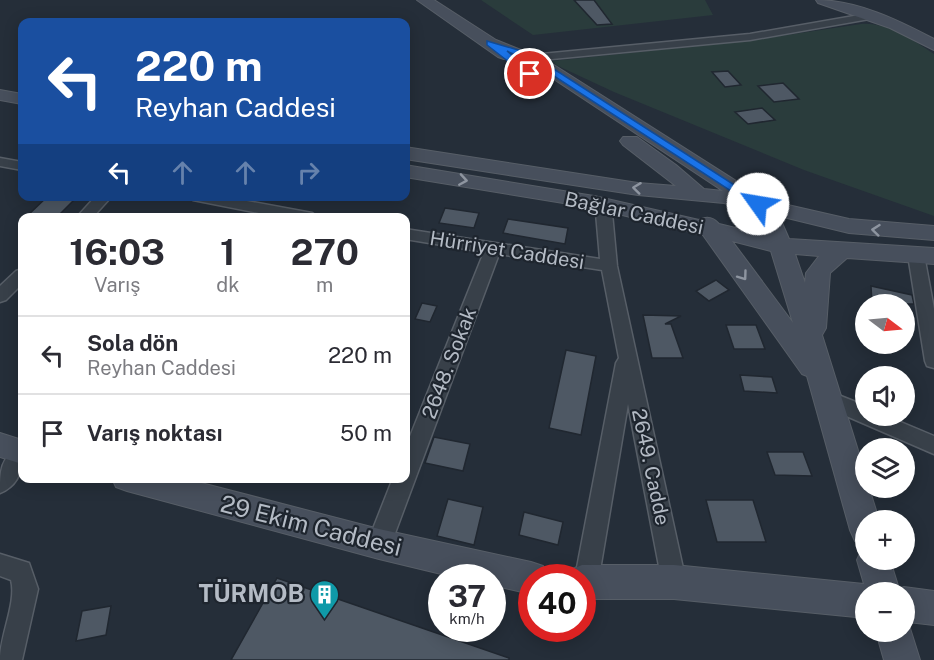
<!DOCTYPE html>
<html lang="tr">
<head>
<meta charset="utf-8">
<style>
	body { margin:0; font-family:"Public Sans",sans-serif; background:#f7f7f7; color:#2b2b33; height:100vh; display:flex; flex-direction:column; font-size:22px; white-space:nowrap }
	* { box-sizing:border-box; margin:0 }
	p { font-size:20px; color:#7c7c81 }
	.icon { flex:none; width:33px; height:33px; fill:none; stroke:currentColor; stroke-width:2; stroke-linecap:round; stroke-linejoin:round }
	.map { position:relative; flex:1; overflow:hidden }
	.panel { position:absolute; left:18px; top:213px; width:392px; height:270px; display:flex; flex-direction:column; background:#fff; border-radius:12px; box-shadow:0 3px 15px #0003 }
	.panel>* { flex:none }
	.hud { position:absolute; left:18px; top:18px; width:392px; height:183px; border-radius:12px; box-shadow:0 3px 15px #0003; background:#1a4fa0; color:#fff; overflow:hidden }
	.needle { width:39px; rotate:106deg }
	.controls { position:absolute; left:855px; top:294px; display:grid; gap:12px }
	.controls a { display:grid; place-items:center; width:60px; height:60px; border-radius:50%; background:#fff; box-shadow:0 3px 15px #0003; font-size:30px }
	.speed { position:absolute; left:428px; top:564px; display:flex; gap:12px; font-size:30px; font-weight:700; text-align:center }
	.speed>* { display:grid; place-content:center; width:78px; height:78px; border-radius:50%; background:#fff; box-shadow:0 3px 15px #0003; line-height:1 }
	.speed small { font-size:15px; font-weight:400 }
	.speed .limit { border:9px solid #d22; background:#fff; color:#111 }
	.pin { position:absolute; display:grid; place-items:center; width:51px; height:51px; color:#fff; margin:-26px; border:3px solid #fff; border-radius:50%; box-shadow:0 2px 6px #0007 }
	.me { position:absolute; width:66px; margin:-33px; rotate:302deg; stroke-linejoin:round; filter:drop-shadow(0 0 4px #0008) }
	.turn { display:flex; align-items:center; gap:21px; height:126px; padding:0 18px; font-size:27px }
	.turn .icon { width:78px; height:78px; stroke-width:2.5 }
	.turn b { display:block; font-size:42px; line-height:51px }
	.lanes { display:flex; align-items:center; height:57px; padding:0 18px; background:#0003; justify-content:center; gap:30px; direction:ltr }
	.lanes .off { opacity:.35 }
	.eta { display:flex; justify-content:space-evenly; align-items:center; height:102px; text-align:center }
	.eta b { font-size:36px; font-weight:700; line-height:42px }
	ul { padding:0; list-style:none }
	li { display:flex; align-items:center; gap:18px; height:78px; padding:0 18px; border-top:2px solid #e1e1e2 }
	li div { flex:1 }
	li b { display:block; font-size:22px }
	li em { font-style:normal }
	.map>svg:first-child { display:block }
</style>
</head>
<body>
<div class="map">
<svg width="934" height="660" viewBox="0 0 934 660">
	<rect width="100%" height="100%" fill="#252e39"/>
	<path fill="#2a3c3c" d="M 481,0 L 705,0 L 713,15 L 533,35 Z
		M 861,24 C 887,22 913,40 934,54 L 934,216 L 804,170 L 614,92 L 556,65 L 552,61 L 753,40 Z"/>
	<path fill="#4e5864" stroke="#202730" stroke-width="1.5" d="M 574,0 L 594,0 L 612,24 L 597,25 Z
		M 728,71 L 741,85 L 725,87 L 712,72 Z
		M 783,83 L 799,99 L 774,102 L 758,86 Z
		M 762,108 L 775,120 L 748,124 L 735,112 Z
		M 48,196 L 78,196 L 56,218 L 25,218 Z
		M 445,208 L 479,213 L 474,228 L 439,223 Z
		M 508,219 L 568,228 L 565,244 L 503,233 Z
		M 716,280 L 729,290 L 709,301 L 696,291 Z
		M 871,286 L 912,295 L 914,304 L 872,304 Z
		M 422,303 L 437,306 L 430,322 L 415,319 Z
		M 643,315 L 681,316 L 665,324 L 671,324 L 683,358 L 652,358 Z
		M 726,325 L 756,325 L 765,349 L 734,349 Z
		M 566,350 L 596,356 L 581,435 L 549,428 Z
		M 740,375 L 772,377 L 777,393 L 744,391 Z
		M 434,437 L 470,444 L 463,471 L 425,463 Z
		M 767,452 L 803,452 L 812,476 L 775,475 Z
		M 448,499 L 483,507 L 474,545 L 437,536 Z
		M 706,500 L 753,500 L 766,542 L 717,542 Z
		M 524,512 L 563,522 L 558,545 L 519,535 Z
		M 277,578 L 509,658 L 509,660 L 231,660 Z
		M 111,606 L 106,635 L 76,641 L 82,611 Z"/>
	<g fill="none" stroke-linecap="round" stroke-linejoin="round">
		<defs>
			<path id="street" d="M 871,13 L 875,14 L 875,18 L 750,40 L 531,61 L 525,58 L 531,55 L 750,34 Z
				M 0,158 L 22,162 L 22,170 L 0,166 Z
				M 96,196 L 112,196 L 92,218 L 76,218 Z
				M 186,196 L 220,196 L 312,213 L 319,218 L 284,218 L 193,200 Z
				M 604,208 L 612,213 L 617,266 L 686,582 L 682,590 L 674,594 L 666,590 L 662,582 L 628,404 L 598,582 L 594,590 L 586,594 L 582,592 L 582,578 L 575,578 L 616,363 L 619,358 L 602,270 L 499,254 L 391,544 L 387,552 L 379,555 L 371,552 L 367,544 L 393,478 L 405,478 L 405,449 L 484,252 L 405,239 L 405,229 L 600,259 L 596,213 Z
				M 916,250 L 922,251 L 924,255 L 934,309 L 934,368 L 927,366 L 925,361 L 908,255 L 910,251 Z
				M 22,269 L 22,284 L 6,300 L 0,302 L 0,286 L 16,271 Z
				M 828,391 L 866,406 L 866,416 L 886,416 L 934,436 L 934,454 L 821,405 L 818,399 L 821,393 Z
				M 22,447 C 24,466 20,485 0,493 C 0,472 0,455 22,447 Z
				M 0,554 L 29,563 L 38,589 L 22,660 L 0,660 C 0,635 17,602 11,580 L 0,576 Z"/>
			<path id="secondary" d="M 417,0 L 434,0 L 496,40 L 546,60 L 766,200 L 849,219 L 934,226 L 934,240 L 849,233 L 779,216 L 789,239 L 934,248 L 934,264 L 847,258 L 830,273 L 826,328 L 822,335 L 866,476 L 866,488 L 869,488 L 879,520 L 866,520 L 866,545 L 855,541 L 850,530 L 807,376 L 802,374 L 703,235 L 594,208 L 405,177 L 405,165 L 594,196 L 699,220 C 707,216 713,217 719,224 L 765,235 L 761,223 L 751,210 L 724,203 L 638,195 L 405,159 L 405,147 L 638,183 L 676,186 L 623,145 L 620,141 L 623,137 L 637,137 L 676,165 L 704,189 L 723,191 L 534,66 L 511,56 L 504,59 L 498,57 ZM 732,241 L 771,251 L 793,323 ZM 795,254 L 819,256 L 806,273 L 805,283 Z
				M 816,0 C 857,0 898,20 934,39 L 934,50 L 890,28 L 818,3 Z
				M 0,90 L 22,94 L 22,104 L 0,100 Z
				M 0,433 L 22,440 L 22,464 L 0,457 Z
				M 112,478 L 182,478 L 379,529 L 531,562 L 543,566 L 548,578 L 531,578 L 531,594 L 492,585 L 492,578 L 458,578 L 379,559 L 127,491 L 116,487 Z
				M 866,547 L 866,560 L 890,560 L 899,589 L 904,587 L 934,591 L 934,625 L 908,622 L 920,660 L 884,660 L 876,632 L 904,632 L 904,592 L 866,592 L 866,618 L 674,599 L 582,599 L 582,578 L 567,578 L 570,570 L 582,565 L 674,565 L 864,584 L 857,560 L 862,549 Z"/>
		</defs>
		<use href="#street" stroke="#575e67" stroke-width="3"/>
		<use href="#secondary" stroke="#575e67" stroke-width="2"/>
		<use href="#street" fill="#384049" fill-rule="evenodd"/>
		<use href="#secondary" fill="#474f5c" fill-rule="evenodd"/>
	</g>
	<defs><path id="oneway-chevron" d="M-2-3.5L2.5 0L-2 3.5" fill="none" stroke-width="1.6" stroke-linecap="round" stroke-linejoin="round" transform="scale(1.5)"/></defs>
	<g stroke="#8e95a0">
		<use href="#oneway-chevron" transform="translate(463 180) rotate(9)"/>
		<use href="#oneway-chevron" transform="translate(637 188) rotate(-173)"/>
		<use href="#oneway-chevron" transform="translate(876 230) rotate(-174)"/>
		<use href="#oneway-chevron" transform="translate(743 276) rotate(54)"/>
	</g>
	<path fill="#1a73e8" stroke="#114b97" stroke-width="1.5" d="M 487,41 L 525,52 L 543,62 L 764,204 L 758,207 L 754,206 L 537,65 L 507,51 L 534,74 L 527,76 L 487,45 Z"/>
	<defs>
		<symbol id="building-pin" viewBox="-11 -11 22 30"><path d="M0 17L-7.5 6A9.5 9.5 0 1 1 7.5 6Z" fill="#0f9aa8" stroke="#1e252e"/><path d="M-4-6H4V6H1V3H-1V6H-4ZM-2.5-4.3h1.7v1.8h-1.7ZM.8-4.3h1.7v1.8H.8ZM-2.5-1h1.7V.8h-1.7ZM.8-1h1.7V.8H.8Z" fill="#fff"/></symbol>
	</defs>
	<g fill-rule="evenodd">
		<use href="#building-pin" x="308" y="578" width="33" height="45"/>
	</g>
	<g text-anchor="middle" stroke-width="4.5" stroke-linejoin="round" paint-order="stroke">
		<g font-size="20" fill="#b4bbc5" stroke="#1e252e">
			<text transform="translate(634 213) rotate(12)" y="7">Bağlar Caddesi</text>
			<text transform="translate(507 250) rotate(9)" y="7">Hürriyet Caddesi</text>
			<text transform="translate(449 363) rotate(-69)" y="7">2648. Sokak</text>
			<text transform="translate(651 467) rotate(78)" y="7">2649. Cadde</text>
		</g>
		<g font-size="24" fill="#b4bbc5" stroke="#1e252e">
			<text transform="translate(311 526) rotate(14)" y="8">29 Ekim Caddesi</text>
		</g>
		<g font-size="24" font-weight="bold" fill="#b4bbc5" stroke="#1e252e" text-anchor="end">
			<text x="304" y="602">TÜRMOB</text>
		</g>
	</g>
</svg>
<div class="controls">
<a><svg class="needle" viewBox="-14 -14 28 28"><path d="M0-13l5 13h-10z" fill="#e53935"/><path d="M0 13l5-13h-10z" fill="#7c7c81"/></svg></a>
<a><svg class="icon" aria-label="sound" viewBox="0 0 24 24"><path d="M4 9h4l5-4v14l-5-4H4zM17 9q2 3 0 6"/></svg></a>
<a><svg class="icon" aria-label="layers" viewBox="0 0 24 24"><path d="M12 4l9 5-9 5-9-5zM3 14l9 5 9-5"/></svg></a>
<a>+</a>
<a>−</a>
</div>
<div class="speed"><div>37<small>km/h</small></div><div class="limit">40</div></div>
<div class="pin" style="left:530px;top:74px;background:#d93025"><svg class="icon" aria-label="arrive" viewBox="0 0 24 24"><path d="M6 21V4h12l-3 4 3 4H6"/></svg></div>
<svg class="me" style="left:758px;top:204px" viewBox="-20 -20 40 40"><circle r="19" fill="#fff"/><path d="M0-13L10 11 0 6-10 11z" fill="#1a73e8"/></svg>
<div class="hud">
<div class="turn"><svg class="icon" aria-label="left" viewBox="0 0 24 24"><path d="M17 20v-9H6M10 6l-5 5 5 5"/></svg><div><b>220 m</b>Reyhan Caddesi</div></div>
<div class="lanes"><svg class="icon" aria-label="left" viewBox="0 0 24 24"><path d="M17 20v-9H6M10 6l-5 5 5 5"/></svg><svg class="icon off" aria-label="ahead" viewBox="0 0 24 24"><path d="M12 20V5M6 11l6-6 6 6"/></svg><svg class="icon off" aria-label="ahead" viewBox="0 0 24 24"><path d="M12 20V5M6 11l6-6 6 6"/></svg><svg class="icon off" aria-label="right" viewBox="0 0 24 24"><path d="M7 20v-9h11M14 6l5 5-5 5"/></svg></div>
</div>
<section class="panel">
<div class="eta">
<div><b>16:03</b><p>Varış</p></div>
<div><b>1</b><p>dk</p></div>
<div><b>270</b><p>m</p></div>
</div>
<ul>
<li><svg class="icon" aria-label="left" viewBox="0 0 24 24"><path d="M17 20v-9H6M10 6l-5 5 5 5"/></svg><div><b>Sola dön</b><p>Reyhan Caddesi</p></div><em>220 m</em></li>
<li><svg class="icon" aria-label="arrive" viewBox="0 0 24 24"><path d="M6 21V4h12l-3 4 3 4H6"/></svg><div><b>Varış noktası</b></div><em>50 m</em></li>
</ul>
</section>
</div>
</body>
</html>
